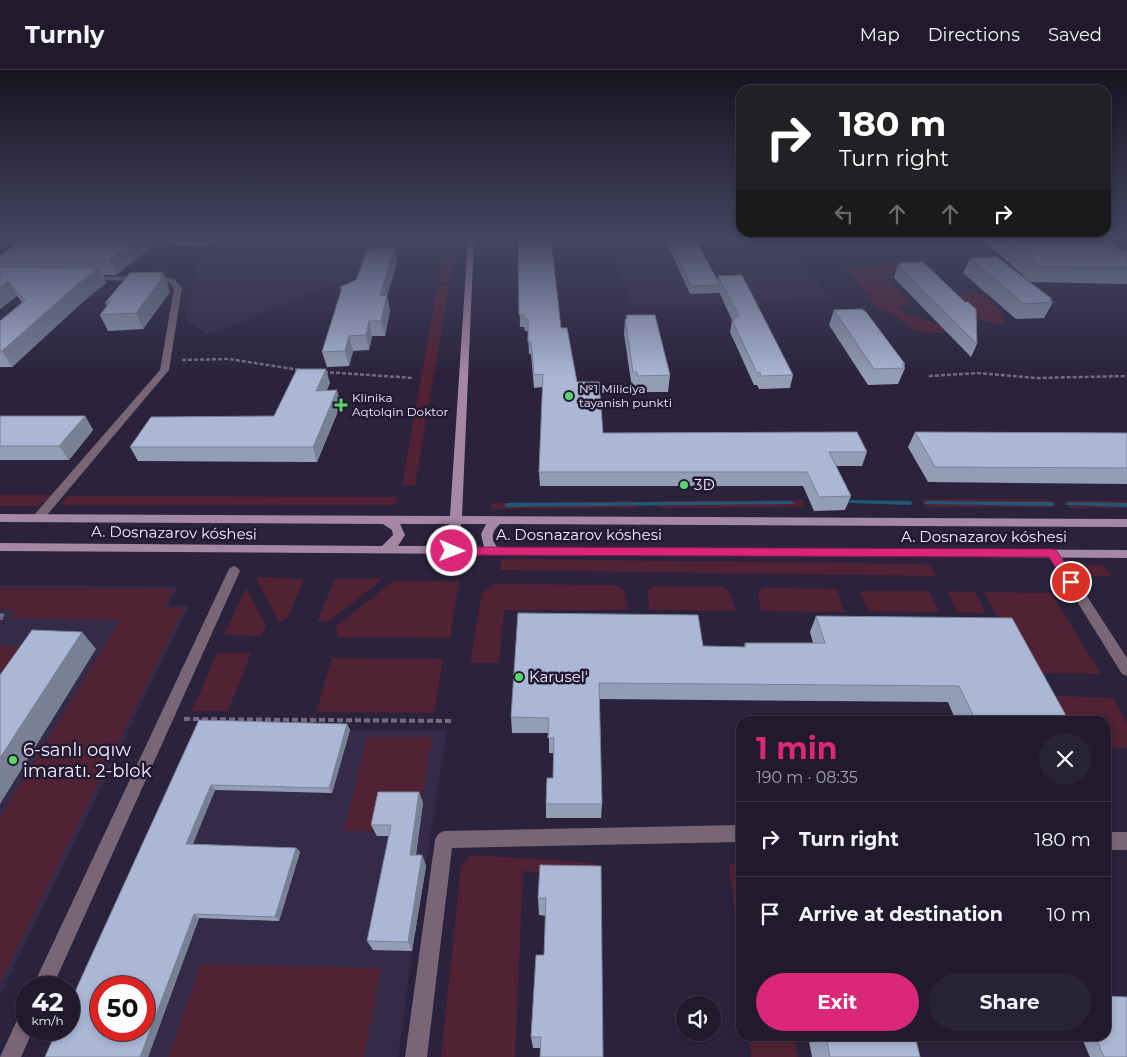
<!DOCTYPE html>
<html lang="en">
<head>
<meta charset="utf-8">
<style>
	body { margin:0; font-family:Montserrat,sans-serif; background:#282334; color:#f1f3f6; height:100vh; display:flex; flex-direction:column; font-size:19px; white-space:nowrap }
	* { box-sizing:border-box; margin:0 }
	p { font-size:16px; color:#a2a1a9 }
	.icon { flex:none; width:28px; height:28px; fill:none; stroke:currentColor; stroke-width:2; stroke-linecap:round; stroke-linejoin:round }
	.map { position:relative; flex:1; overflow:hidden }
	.sheet { position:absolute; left:736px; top:646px; width:375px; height:325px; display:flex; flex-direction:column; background:#201a2c; border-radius:15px; box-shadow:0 2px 8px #0003,0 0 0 1px #3d3848 }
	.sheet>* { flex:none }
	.guide { position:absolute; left:736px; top:15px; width:375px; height:152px; border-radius:15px; box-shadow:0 2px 8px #0003,0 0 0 1px #3d3848; background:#202124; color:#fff; overflow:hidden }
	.buttons { position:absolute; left:676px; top:926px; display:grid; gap:10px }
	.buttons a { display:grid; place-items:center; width:45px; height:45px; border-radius:50%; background:#201a2c; box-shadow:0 2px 8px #0003,0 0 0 1px #3d3848; font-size:25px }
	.speed { position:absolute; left:15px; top:906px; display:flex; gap:10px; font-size:25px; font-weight:700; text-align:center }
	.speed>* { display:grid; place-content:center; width:65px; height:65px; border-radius:50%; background:#201a2c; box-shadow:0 2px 8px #0003,0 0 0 1px #3d3848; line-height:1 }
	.speed small { font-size:12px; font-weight:400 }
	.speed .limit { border:8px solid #d22; background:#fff; color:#111 }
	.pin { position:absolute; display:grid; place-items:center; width:42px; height:42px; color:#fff; margin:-21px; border:2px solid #fff; border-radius:50%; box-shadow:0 1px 5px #0007 }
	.me { position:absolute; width:55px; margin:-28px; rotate:91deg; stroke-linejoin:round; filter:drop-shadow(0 0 4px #0008) }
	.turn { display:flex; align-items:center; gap:18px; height:105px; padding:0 20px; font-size:22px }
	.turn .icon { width:65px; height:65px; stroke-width:2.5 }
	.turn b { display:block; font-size:35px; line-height:42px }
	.lanes { display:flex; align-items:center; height:48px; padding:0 20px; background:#0003; justify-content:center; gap:25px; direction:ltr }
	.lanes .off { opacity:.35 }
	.round { display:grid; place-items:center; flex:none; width:52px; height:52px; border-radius:26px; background:#282334 }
	.headline { display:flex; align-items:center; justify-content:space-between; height:85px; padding:0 20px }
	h1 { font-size:30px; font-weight:700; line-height:38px; color:#db2777 }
	.action { display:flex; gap:10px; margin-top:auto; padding:10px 20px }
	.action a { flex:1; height:58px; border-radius:30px; background:#db2777; color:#fff; font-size:20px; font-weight:700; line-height:58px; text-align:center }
	.action a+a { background:#282334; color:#f1f3f6 }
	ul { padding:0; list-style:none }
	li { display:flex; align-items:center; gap:15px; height:75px; padding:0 20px; border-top:1px solid #3d3848 }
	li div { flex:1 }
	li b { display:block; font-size:19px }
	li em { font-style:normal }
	header { display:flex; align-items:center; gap:30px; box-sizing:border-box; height:70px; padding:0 25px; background:#201a2c; border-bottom:1px solid #3d3848 }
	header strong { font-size:24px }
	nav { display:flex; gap:28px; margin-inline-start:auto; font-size:18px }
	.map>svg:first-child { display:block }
</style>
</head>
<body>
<header>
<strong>Turnly</strong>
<nav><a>Map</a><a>Directions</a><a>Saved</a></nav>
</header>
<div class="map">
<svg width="1127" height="987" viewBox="0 0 1127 987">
	<rect width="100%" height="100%" fill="#2a233b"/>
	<path fill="#342b49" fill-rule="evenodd" d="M 226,169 L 420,169 L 414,183 L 207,265 L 185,249 L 198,191 Z
		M 609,169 L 787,169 L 831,230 L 631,238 Z
		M 823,169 L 1113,169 L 1124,177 L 833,181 Z
		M 0,515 L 178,516 L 168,535 L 189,536 L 0,926 Z
		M 203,656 L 350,660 L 447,660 L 412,881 L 398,987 L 54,987 L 69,960 ZM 101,918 L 144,918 L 144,960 L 101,960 Z"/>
	<path fill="#512134" d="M 446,169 L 458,169 L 450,212 L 438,212 Z
		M 908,195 L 913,202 L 886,203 L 885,206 L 910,232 L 910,235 L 895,237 L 905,243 L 944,257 L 947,263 L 931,263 L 914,260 L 891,243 L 879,239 L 844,197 Z
		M 449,216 L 415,415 L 402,415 L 437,217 Z
		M 970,223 C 991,224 996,236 1006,252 C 989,258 961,244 960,225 Z
		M 0,425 L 53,425 L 40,436 L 0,436 Z
		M 67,426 L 397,427 L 396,435 L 61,435 Z
		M 921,429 L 1048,429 L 1054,437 L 926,437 Z
		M 802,430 L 805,437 L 659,438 L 658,431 Z
		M 1065,430 L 1127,431 L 1127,438 L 1070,438 Z
		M 636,431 L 637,438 L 491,439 L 491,433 Z
		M 501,489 L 923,494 L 932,497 L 936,506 L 500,500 Z
		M 1073,495 L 1104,495 L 1112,506 L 1081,506 Z
		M 255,507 L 304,509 L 288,547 L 279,552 Z
		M 384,508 L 328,552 L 317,551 L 335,509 Z
		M 393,511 L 459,511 L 450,568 L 338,567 L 336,556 Z
		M 493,514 L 617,515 L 624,520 L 627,540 L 504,540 L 499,593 L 470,593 L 482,523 Z
		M 653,516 L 722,517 L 730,523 L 736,541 L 649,540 L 648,521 Z
		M 0,518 L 174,519 L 164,537 L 184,538 L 0,913 L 0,747 L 120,550 L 10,548 L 16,540 L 0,539 Z
		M 246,518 L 266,555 L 261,566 L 224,565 Z
		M 763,518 L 837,519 L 844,542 L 761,541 L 758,523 Z
		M 860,521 L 929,521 L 939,542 L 868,541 Z
		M 947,521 L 975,522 L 986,543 L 957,542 Z
		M 984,522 L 1051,523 L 1101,604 L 1034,603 L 1014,579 Z
		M 0,576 L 32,577 L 0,624 Z
		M 217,583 L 251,583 L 228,641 L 192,641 Z
		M 332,588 L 443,589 L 434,643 L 316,642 Z
		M 1038,625 L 1113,628 L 1127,653 L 1127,678 L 1106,677 L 1106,651 L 1051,651 Z
		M 367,667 L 432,667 L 422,727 L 379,727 L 372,761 L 344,761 Z
		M 471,785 L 596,793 L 596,806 L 523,801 L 515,987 L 441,987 L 461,796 Z
		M 729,794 L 741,794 L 741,901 Z
		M 201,894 L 381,898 L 364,987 L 168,987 Z
		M 749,966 L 795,966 L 798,987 L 751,987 Z"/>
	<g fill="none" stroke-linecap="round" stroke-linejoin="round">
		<path fill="#215877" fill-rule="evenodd" d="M 851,430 L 910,431 L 913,433 L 910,435 L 849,433 L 848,432 Z
			M 791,431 L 794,433 L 793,434 L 507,437 L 504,435 L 507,433 Z
			M 927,431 L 1052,432 L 1055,434 L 1052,436 L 925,434 L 924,433 Z
			M 1068,432 L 1127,433 L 1127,437 L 1066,435 L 1065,434 Z"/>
		<path stroke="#736d82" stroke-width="2.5" stroke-dasharray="4 2" stroke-linecap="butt" d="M 182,290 L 229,289 L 300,300
			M 324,302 L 413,308
			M 929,306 L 978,303 L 1036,308 L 1127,306"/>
		<path stroke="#736d82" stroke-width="3" stroke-dasharray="5 2.5" stroke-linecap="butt" d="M 0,545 L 3,545 L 1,548"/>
		<path stroke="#736d82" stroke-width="4" stroke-dasharray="6 3" stroke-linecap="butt" d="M 0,549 L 2,547
			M 184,649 L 454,651"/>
		<path fill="#786677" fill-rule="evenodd" d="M 84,206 L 164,207 L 175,209 L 182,218 L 169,300 L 42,451 L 38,452 L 32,448 L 34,445 L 160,300 L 174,218 L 169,213 L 164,211 L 87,210 L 83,208 Z
			M 1053,479 L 1057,480 L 1127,588 L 1127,606 L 1122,604 L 1047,483 Z
			M 234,496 L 238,498 L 240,501 L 52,918 L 32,918 L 228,501 L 230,498 Z
			M 741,755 L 741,772 L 452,778 L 427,987 L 405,987 L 435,770 L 438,764 L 444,761 Z
			M 1106,762 L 1127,762 L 1127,780 L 1106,780 Z
			M 26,943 L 26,960 L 33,960 L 21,987 L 0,987 L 19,946 Z"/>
		<path fill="#a588a4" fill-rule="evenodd" d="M 468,169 L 474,169 L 462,446 L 1127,449 L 1127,457 L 500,454 C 492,461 490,468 497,477 L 1127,480 L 1127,488 L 0,481 L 0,473 L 382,476 L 393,465 L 392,460 L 383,454 L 0,452 L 0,444 L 450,446 ZM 400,454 L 449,454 L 446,476 L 398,476 L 405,465 ZM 461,454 L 486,454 L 481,464 L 484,477 L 459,476 Z"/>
	</g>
	<path fill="#939db6" d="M 24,169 L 162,169 L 116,205 L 103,205 L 106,213 L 86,229 L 12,297 L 0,297 L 0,251 L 22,232 L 17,226 L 0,239 L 0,186 Z
		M 168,169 L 217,169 L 212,173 L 209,173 L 205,176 L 171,175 Z
		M 518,169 L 561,258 L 577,312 L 603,363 L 867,382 L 862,396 L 836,396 L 851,426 L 845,440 L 814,441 L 803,416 L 540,416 L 539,402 L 543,317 L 534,318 L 531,284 L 529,284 L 528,261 L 525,261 L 524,257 L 520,257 Z
		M 665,169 L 721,169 L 696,170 L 717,210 L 718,206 L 793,305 L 790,318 L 759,319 L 757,315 L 754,315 L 730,262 L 732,250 L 719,222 L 719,223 L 690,224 Z
		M 983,169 L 1105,169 L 1120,180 L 1127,180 L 1127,214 L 1030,212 Z
		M 970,188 L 1052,229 L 1051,231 L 1053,232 L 1044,248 L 1016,249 L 963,203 Z
		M 397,192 L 387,226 L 390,240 L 385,266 L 372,266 L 369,280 L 353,281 L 349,296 L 327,297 L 322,282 L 341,222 L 340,217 Z
		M 898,193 L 977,274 L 971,287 L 894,208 Z
		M 169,217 L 168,218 L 170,222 L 143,259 L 108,261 L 100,245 L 107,236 L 105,233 Z
		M 834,240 L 905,294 L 904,297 L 905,298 L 898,314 L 868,315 L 829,255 Z
		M 626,245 L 670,305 L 668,322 L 636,322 L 635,318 L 632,318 L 624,264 L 625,249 L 626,249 Z
		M 330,313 L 326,321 L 341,334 L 317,392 L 138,391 L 130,377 L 274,346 Z
		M 0,346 L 85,346 L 93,360 L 69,390 L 0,390 Z
		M 915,362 L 1127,363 L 1127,414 L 928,412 L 908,377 Z
		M 518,543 L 703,576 L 744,577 L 745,573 L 813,573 L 810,562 L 816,546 L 1069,651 L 956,651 L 948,632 L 599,629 L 602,734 L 601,748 L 546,748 L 546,734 L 553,708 L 554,683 L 549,683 L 549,663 L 512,663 L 511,647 Z
		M 199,650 L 347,654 L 350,660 L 332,723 L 215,720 L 192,774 L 296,778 L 300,782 L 279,851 L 199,848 L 148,987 L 45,987 Z
		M 419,722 L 423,733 L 416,785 L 422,785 L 426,796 L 412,881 L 373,880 L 367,871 L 389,766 L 377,766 L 371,755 Z
		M 601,796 L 541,978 L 533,978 L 531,967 L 544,885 L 546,846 L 539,845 L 538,828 Z
		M 808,966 L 915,966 L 920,987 L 812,987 Z
		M 1081,966 L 1106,966 L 1127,987 L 1090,987 Z"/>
	<path fill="#788094" d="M 138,169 L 162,169 L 116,205 L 109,190 Z
		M 203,169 L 207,169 L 209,173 L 205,176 Z
		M 211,169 L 217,169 L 212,173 Z
		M 394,178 L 397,192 L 387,226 L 390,240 L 385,266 L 381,251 L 380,226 Z
		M 99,198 L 106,213 L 86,229 L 12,297 L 2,281 L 78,214 Z
		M 163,202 L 169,217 L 168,218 L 170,222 L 143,259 L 136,243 Z
		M 8,211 L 17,226 L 0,239 L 0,217 Z
		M 369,251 L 372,266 L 369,280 L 366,265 Z
		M 349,266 L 353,281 L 349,296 L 345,281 Z
		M 326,299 L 330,313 L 320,335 L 316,321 Z
		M 337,320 L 341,334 L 317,392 L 313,377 Z
		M 85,346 L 93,360 L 69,390 L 59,376 Z
		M 82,562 L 96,579 L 0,734 L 0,688 Z
		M 347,654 L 350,660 L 332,723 L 329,718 Z
		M 211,715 L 215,720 L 191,779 L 186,774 Z
		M 419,722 L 423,733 L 414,795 L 410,785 Z
		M 296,778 L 300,782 L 279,851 L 275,847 Z
		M 422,785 L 426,796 L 412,881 L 408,872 Z
		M 194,844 L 199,848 L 148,987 L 140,987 Z"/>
	<path fill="#abb7d4" stroke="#788094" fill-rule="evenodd" d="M 24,169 L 138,169 L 109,190 L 0,190 L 0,186 Z
		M 518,169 L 551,169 L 561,258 L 567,258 L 577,312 L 599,312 L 603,363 L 857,362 L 867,382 L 829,382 L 851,426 L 819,427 L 807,402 L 539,402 L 543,304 L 534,305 L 531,272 L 528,272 L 528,249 L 524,249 L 524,245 L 519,245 Z
		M 669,169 L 695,169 L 720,215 L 691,216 Z
		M 1006,169 L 1105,169 L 1120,180 L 1127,180 L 1127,198 L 1038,196 Z
		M 394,178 L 380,226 L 387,225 L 381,251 L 369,251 L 366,265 L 349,266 L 345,281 L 322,282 L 342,218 L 340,217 L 356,210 L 368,179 Z
		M 997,187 L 1052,229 L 1049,229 L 1053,232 L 1024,234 L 970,188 Z
		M 923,192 L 965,232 L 968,232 L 976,239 L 977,274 L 898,196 L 901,195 L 898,193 Z
		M 0,197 L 99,198 L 78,214 L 2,281 L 0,281 L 0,251 L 25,231 L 8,211 L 0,217 Z
		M 163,202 L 159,207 L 163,207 L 136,243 L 100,245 L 110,232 L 105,233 L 130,203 Z
		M 742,205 L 793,305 L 761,306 L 760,302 L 757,303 L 732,250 L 735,250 L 733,247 L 739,246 L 718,206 Z
		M 862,239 L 866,242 L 905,294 L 902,294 L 905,298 L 874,299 L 834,240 Z
		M 626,245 L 655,245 L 670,305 L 637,306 L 637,302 L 633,302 L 625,249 L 627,249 Z
		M 297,299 L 326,299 L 316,321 L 337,320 L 313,377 L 130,377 L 151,347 L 274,346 Z
		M 0,346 L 85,346 L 59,376 L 0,376 Z
		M 915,362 L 1127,363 L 1127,398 L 935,397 Z
		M 518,543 L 698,545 L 703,576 L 746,577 L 745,573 L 825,573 L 816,546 L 1012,548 L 1069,651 L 976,651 L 959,616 L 599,613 L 602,734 L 546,734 L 547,708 L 553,708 L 554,668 L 548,668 L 549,648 L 511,647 Z
		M 32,560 L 82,562 L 0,688 L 0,605 Z
		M 199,650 L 347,654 L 329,718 L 211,715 L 186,774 L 296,778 L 275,847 L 194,844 L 140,987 L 45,987 L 57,960 L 69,960 L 69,935 ZM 101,918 L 144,918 L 144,960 L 101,960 Z
		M 378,722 L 419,722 L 410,785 L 422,785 L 408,872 L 367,871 L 391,755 L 371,755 Z
		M 540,795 L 601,796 L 603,987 L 540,987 L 541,967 L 531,967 L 536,885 L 544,885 L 546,828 L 538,828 Z
		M 1106,926 L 1127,927 L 1127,987 L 1104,987 L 1095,966 L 1106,966 Z
		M 826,966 L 915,966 L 920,987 L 830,987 Z"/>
	<linearGradient id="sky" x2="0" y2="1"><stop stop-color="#171320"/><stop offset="0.55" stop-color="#444560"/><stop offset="1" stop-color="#444560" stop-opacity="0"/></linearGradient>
	<rect width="1127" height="307" fill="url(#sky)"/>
	<path fill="#db2777" stroke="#8e194d" d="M 452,477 L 1052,479 L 1056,480 L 1077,512 L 1076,515 L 1067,515 L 1049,487 L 452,485 L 447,481 Z"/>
	<g fill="#5ad56e" stroke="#211a31" stroke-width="2">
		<circle cx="569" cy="326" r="5"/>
		<path d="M338.5 327.5h5v5h5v5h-5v5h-5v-5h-5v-5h5z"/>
		<circle cx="684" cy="415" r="5"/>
		<circle cx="519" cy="607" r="5"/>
		<circle cx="13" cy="690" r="5"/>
	</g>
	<g text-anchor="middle" stroke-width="5" stroke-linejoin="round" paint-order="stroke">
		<g font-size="12" fill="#f2eefe" stroke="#211a31" text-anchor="start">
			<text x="579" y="323">№1 Miliciya<tspan x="579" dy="14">tayanish punkti</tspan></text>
			<text x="352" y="332">Klinika<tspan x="352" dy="14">Aqtolqin Doktor</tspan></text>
		</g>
		<g font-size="15" fill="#f2eefe" stroke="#211a31" text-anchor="start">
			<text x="694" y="420">3D</text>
			<text x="529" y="612">Karusel'</text>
		</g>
		<g font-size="15" fill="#f2eefe" stroke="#211a31">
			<text transform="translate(174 463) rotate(1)" y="5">A. Dosnazarov kóshesi</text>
			<text x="579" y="470">A. Dosnazarov kóshesi</text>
			<text x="984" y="472">A. Dosnazarov kóshesi</text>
		</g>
		<g font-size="18" fill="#f2eefe" stroke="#211a31" text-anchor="start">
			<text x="23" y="686">6-sanlı oqıw<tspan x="23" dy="21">imaratı. 2-blok</tspan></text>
		</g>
	</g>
</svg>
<div class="buttons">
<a><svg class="icon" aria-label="sound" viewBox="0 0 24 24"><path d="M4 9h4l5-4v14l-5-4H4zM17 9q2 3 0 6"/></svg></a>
</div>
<div class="speed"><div>42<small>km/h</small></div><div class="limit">50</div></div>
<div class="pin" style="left:1071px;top:512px;background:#d93025"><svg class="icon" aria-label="arrive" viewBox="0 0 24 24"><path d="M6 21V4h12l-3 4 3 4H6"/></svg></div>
<svg class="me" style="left:452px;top:481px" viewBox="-20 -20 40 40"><circle r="17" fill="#db2777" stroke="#fff" stroke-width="3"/><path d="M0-11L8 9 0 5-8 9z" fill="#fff"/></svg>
<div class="guide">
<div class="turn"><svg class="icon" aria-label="right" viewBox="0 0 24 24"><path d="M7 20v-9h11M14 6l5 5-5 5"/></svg><div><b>180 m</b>Turn right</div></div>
<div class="lanes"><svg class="icon off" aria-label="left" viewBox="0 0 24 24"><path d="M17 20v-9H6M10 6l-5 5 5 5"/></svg><svg class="icon off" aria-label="ahead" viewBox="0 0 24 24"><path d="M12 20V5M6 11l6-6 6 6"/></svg><svg class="icon off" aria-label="ahead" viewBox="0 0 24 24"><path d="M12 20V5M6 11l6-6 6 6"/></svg><svg class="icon" aria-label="right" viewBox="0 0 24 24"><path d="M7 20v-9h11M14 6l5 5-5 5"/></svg></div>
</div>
<section class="sheet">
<div class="headline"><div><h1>1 min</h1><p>190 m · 08:35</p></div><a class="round"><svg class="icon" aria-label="close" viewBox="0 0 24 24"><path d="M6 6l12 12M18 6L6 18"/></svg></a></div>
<ul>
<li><svg class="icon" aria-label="right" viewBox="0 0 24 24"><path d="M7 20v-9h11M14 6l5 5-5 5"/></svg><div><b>Turn right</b></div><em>180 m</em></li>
<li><svg class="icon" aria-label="arrive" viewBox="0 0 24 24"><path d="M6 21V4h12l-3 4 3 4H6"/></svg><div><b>Arrive at destination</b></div><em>10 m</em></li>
</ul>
<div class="action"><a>Exit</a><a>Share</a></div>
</section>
</div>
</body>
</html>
